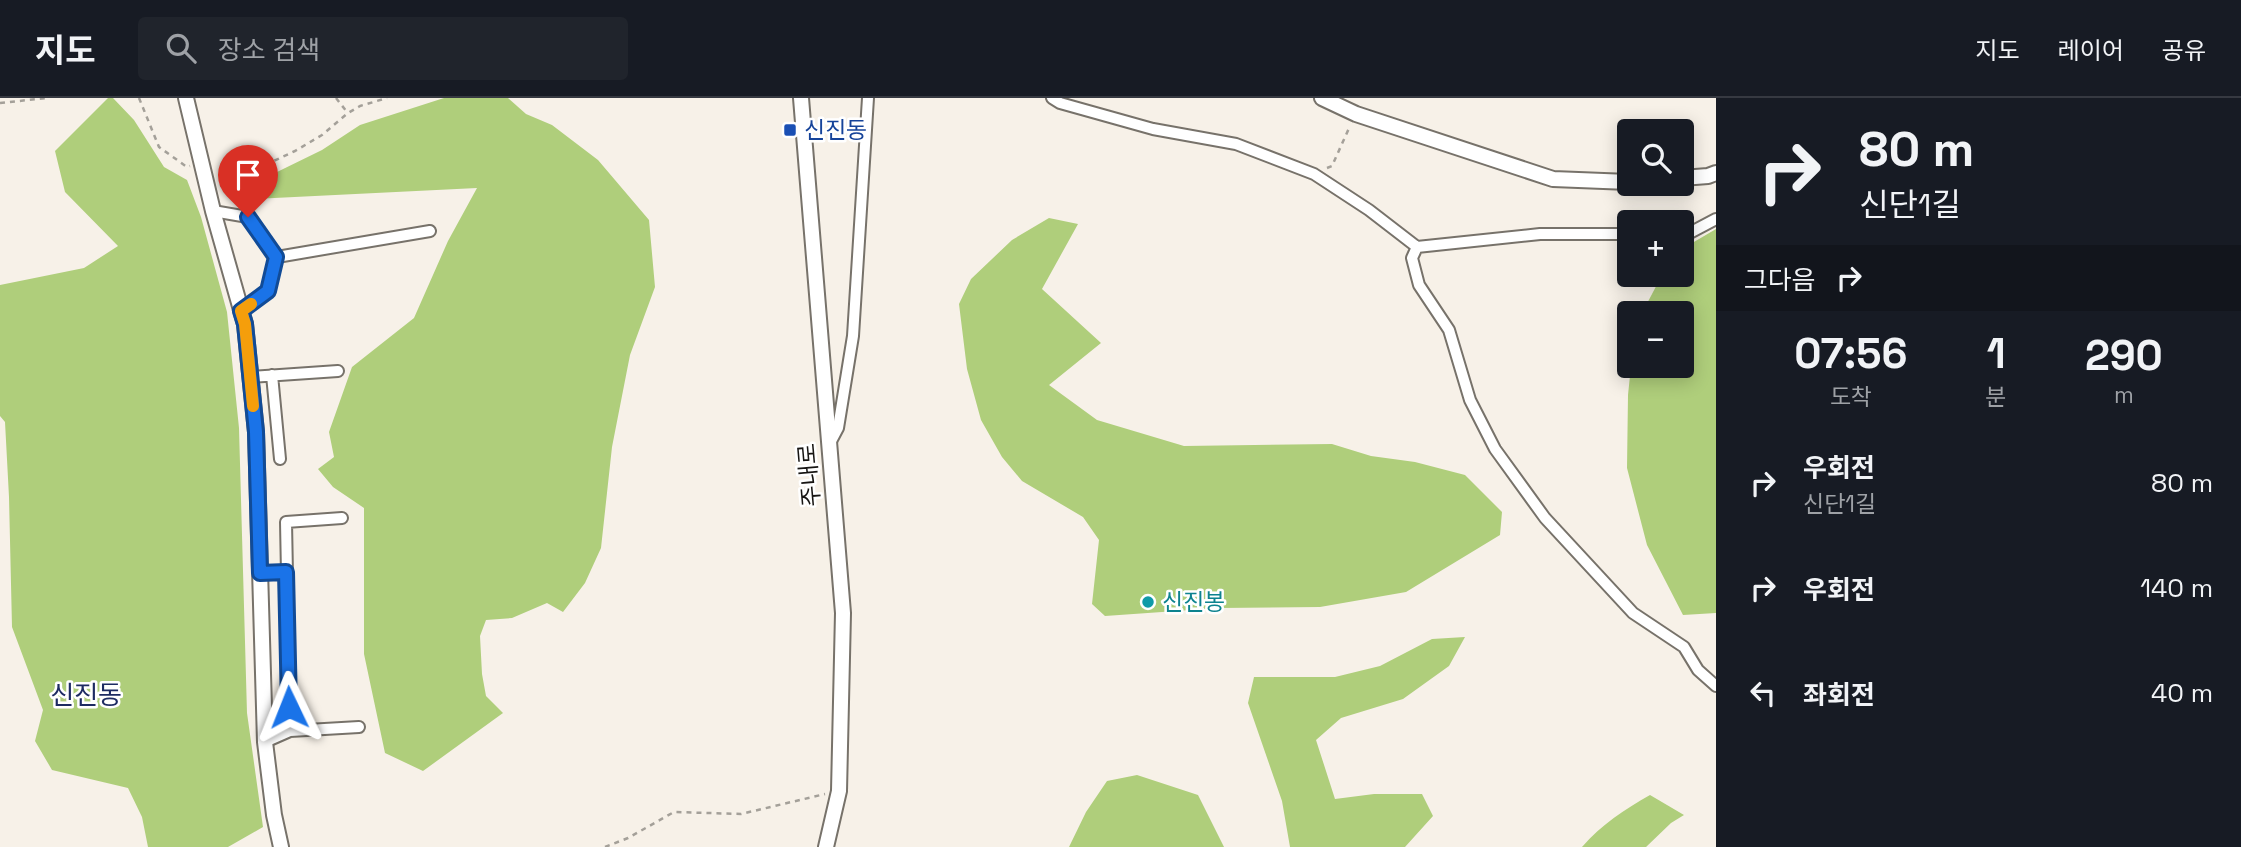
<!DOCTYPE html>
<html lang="ko">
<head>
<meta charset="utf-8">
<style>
	body { margin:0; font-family:"Space Grotesk","Noto Sans KR",sans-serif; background:#20242c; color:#f1f3f6; height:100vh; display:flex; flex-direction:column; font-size:26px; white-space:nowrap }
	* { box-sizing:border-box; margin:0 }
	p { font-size:23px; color:#9ea1a6 }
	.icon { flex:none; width:38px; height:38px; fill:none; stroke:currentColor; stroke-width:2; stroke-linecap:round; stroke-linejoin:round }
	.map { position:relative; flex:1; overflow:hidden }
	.sheet { display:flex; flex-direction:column; background:#171b24; width:525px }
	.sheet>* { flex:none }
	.hud { background:#171b24; color:#f1f3f6; overflow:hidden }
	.fabs { position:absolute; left:1617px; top:21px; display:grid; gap:14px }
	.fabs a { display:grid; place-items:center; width:77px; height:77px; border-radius:7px; background:#171b24; box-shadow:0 4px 18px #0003; font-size:35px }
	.pin { position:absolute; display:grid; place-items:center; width:60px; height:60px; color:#fff; margin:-72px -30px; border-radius:50% 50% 50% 0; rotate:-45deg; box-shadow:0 0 7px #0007 }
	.pin .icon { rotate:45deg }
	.me { position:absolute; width:77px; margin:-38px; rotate:358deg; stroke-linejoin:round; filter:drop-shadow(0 0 5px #0008) }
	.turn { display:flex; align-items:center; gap:24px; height:147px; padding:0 28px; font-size:32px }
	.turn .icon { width:91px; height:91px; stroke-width:2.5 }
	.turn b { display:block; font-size:49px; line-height:60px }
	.then { display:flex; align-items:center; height:66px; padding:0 28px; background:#0003; gap:14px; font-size:26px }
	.eta { display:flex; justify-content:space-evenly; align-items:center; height:119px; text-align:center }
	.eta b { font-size:42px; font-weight:800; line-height:49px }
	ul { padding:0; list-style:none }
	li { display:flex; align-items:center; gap:21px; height:105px; padding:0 28px }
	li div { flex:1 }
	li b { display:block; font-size:26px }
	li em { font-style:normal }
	header { display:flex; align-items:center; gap:42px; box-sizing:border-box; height:98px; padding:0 35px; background:#171b24; border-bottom:2px solid #363941 }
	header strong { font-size:33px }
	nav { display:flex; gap:38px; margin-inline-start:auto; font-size:24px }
	.search { width:490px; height:63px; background:#20242c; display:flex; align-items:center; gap:18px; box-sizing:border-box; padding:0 24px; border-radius:7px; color:#9ea1a6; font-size:26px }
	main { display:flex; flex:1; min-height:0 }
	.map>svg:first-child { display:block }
</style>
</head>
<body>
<header>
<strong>지도</strong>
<div class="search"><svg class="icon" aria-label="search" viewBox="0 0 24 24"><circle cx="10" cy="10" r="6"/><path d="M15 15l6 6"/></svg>장소 검색</div>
<nav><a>지도</a><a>레이어</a><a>공유</a></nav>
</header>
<main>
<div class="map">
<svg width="1716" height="749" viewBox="0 0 1716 749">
	<rect width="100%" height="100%" fill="#f7f1e8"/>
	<path fill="#afce7b" d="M 108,0 L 113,0 L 134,22 L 164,69 L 187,82 L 201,119 L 227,214 L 239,330 L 247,615 L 263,729 L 228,749 L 148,749 L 142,719 L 128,690 L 52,672 L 35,643 L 43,612 L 12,529 L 9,399 L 5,324 L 0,318 L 0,187 L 84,170 L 118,148 L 65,94 L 55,53 Z
		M 444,0 L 508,0 L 526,16 L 552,27 L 598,62 L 649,122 L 655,189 L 630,257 L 612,349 L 601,450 L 585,485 L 563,514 L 547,505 L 512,520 L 486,522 L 480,538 L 482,576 L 486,598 L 503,615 L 423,673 L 385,655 L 364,556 L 364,410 L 333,389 L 318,371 L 334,359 L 329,334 L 352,269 L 414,220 L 448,143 L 477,90 L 231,102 L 240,92 L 322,52 L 360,27 Z
		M 1049,120 L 1078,126 L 1042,191 L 1101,245 L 1049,287 L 1097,322 L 1184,348 L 1332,346 L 1371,358 L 1415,364 L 1465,377 L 1502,414 L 1500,437 L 1406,494 L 1320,509 L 1219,510 L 1105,518 L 1092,506 L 1099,442 L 1083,419 L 1022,383 L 1002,359 L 981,322 L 967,271 L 959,206 L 971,181 L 1012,142 Z
		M 1716,131 L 1716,515 L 1683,517 L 1647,447 L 1627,370 L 1628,297 L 1631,268 L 1682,268 L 1682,215 L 1642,215 L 1662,177 L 1682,177 L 1682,151 Z
		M 1465,539 L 1449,568 L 1403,601 L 1341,620 L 1316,642 L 1335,701 L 1374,696 L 1422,696 L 1433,718 L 1405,749 L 1290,749 L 1282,703 L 1248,605 L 1254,579 L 1335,579 L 1380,568 L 1432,541 Z
		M 1137,677 L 1198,697 L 1224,749 L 1069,749 L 1086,714 L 1107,683 Z
		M 1650,697 L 1684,717 L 1671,725 L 1646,749 L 1582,749 C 1602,726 1624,712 1650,697 Z"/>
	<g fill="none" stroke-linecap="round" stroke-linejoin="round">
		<defs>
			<path id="street" d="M 1052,0 L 1060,5 L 1153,31 L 1236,46 L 1314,76 L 1369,112 L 1417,149 L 1540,136 L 1629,136
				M 213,113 L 248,119 L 277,159 L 268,193 L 241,213
				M 1682,139 L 1716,121
				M 1417,149 L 1412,160 L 1419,187 L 1449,232 L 1470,302 L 1495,351 L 1545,420 L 1633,515 L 1684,549 L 1698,572 L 1716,588
				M 277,159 L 430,133
				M 272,277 L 280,361
				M 251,279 L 338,273
				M 829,347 L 838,330 L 853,238 L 868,0
				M 260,475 L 286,474
				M 290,633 L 286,424 L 342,420
				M 265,644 L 290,633 L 359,629"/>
			<path id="secondary" d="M 186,0 L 213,113 L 245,226 L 256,334 L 265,644 L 274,717 L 281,749
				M 801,0 L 843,515 L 839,693 L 826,749
				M 1322,0 L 1356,16 L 1553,81 L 1629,84
				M 1682,80 L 1708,78 L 1716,75"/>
		</defs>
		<use href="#street" stroke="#77726a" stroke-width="14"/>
		<use href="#secondary" stroke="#77726a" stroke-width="18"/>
		<path stroke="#a4a099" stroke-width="2.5" stroke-dasharray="5 5" stroke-linecap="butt" d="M 139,0 L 159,49 L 187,69 L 190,68
			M 336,0 L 347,14
			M 0,5 L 47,0
			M 1327,70 L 1332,68 L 1350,28
			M 220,88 L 295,53 L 322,37 L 348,15 L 360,8 L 387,0
			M 605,749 L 628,740 L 674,714 L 741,716 L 825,696"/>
		<use href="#street" stroke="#fff" stroke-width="10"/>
		<use href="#secondary" stroke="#fff" stroke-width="14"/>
	</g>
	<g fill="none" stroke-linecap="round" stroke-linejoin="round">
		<defs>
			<path id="route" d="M 248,119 L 276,159 L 268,193 L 241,213 L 245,226 L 256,334 L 260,475 L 286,474 L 289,609"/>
		</defs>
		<use href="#route" stroke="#114b97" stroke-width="18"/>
		<use href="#route" stroke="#1a73e8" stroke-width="12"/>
		<path stroke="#f59e0b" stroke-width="12" d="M 251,206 L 241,213 L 245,226 L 253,308"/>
	</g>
	<rect fill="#1a4fb4" stroke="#fff" stroke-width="2.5" x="783" y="25" width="14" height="14" rx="3.5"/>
	<circle fill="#0f9aa8" stroke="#fff" stroke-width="2.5" cx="1148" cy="504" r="7"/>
	<g text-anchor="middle" stroke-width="5" stroke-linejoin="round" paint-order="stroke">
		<g font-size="23" fill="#164399" stroke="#fff" text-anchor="start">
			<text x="804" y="40">신진동</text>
		</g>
		<g font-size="23" fill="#171513" stroke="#fff">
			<text transform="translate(809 377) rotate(-95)" y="8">주내로</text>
		</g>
		<g font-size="23" fill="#0d838f" stroke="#fff" text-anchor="start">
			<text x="1162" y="512">신진봉</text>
		</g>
		<g font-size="26" fill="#1d2b62" stroke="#fff">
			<text x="86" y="606">신진동</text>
		</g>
	</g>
</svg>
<div class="fabs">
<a><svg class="icon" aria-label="search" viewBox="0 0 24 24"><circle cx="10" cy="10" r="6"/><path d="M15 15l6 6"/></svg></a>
<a>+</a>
<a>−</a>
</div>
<div class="pin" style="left:248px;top:119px;background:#d93025"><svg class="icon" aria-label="arrive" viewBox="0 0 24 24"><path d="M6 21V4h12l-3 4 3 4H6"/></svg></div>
<svg class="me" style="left:289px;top:609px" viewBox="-20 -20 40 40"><path d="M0-17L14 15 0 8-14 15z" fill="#1a73e8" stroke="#fff" stroke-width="4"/></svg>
</div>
<section class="sheet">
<div class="hud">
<div class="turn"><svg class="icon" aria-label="right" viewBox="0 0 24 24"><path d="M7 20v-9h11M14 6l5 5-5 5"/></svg><div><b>80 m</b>신단1길</div></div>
<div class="then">그다음<svg class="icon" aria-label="right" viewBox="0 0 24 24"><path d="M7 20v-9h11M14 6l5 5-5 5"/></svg></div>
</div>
<div class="eta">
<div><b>07:56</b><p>도착</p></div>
<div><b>1</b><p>분</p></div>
<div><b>290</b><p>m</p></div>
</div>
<ul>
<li><svg class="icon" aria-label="right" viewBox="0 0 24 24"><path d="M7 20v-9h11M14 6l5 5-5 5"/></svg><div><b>우회전</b><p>신단1길</p></div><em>80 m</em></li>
<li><svg class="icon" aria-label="right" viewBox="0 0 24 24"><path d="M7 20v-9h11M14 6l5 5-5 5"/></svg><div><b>우회전</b></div><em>140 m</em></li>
<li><svg class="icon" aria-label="left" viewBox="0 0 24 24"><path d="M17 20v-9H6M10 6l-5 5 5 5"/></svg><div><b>좌회전</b></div><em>40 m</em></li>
</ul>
</section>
</main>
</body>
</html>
